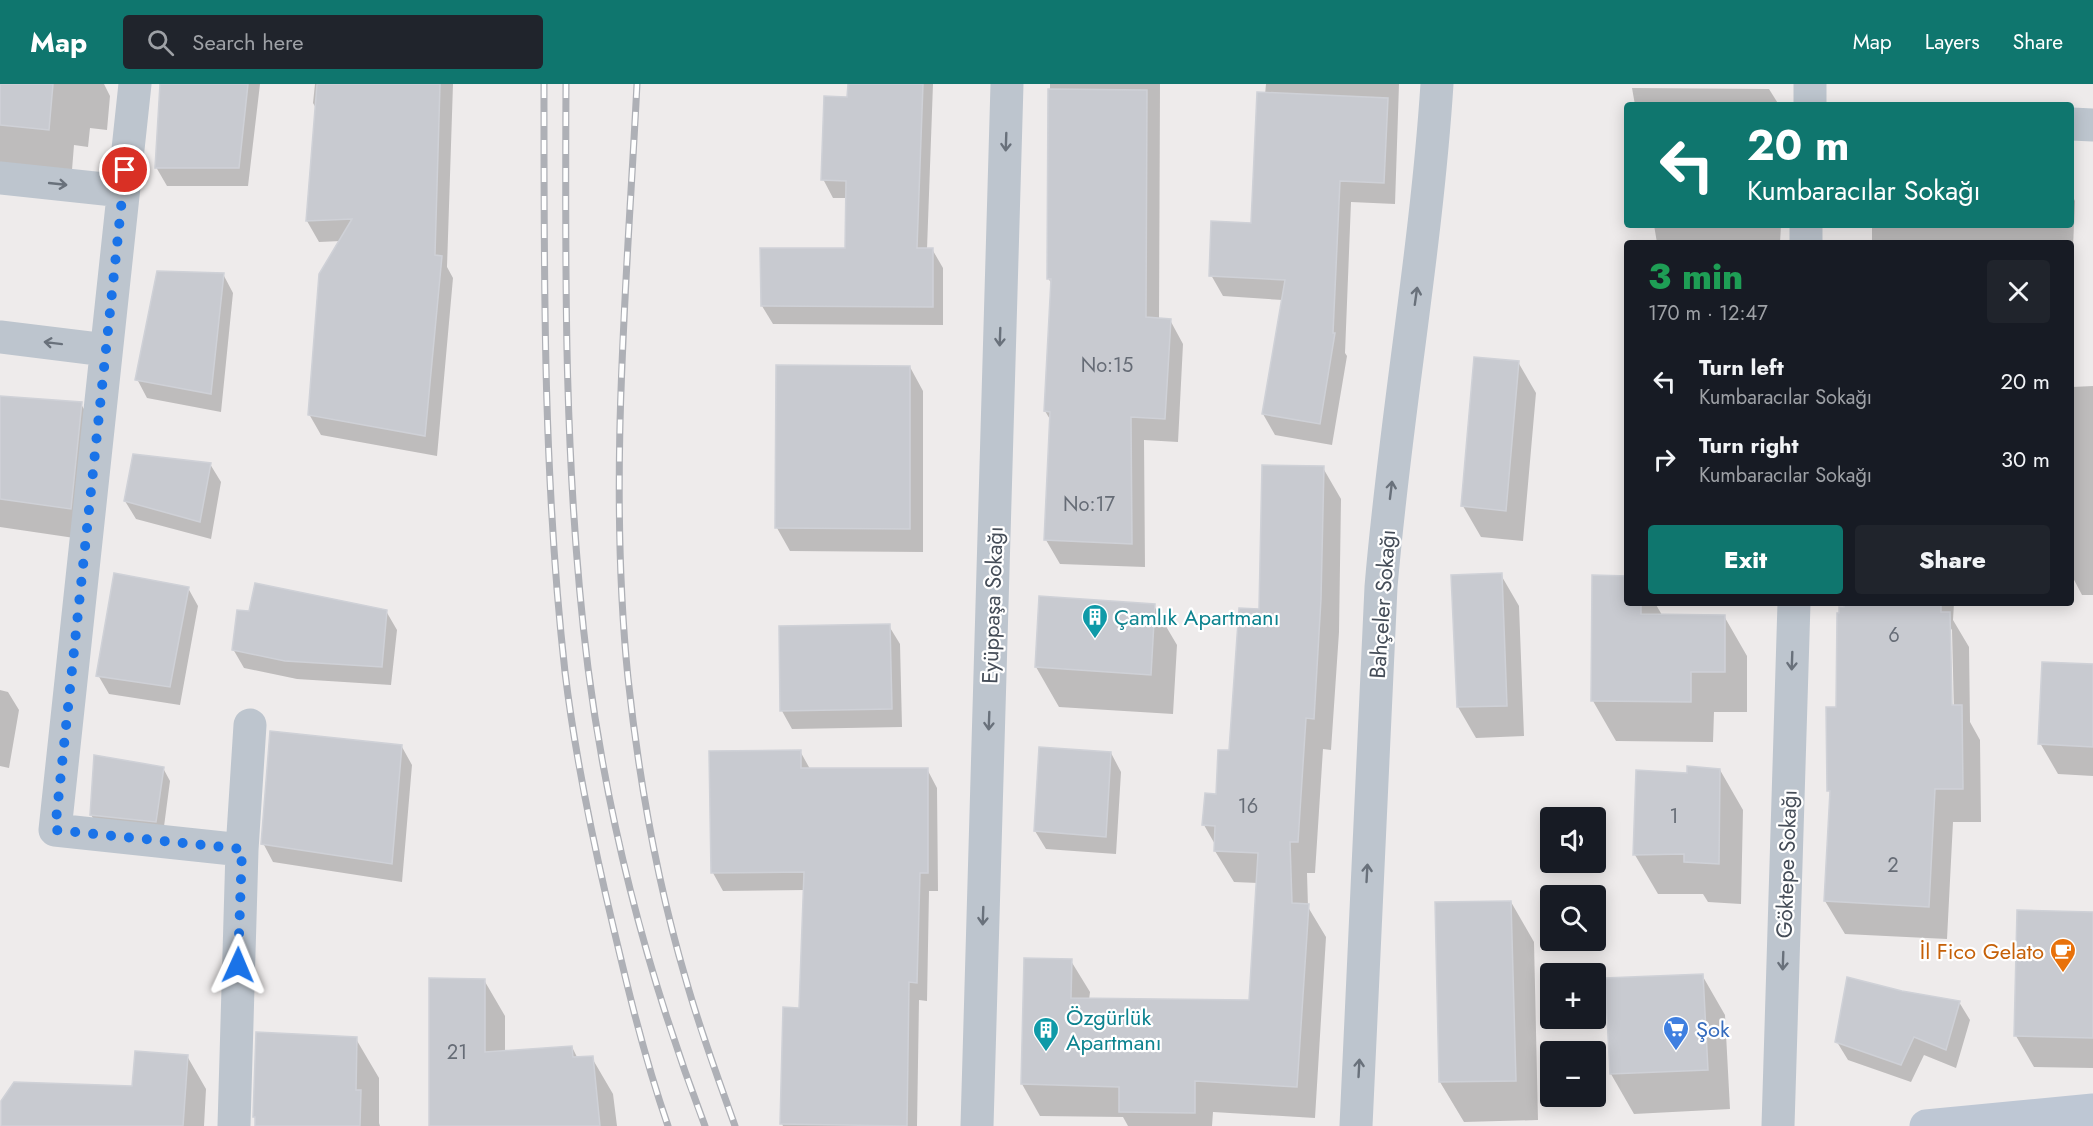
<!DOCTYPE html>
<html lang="en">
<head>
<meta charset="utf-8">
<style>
	body { margin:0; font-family:Jost,sans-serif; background:#20242c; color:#f1f3f6; height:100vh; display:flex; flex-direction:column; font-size:22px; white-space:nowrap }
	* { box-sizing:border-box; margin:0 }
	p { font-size:20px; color:#9ea1a6 }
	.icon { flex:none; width:33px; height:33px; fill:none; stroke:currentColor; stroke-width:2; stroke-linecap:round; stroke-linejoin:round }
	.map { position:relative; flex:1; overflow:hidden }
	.drawer { position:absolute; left:1624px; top:156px; width:450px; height:366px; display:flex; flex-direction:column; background:#171b24; border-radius:6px; box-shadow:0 3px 15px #0003 }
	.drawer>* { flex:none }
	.hud { position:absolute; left:1624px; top:18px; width:450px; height:126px; border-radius:6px; box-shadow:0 3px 15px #0003; background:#0f766e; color:#fff; overflow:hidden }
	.controls { position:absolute; left:1540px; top:723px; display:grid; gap:12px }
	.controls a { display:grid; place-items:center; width:66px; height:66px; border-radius:6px; background:#171b24; box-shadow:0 3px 15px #0003; font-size:30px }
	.pin { position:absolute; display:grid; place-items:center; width:51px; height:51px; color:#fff; margin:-26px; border:3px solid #fff; border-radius:50%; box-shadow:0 2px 6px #0007 }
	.me { position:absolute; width:66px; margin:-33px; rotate:1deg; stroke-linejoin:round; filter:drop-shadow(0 0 4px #0008) }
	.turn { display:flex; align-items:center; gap:21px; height:126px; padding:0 24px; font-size:27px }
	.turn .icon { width:78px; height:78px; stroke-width:2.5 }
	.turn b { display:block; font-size:42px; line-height:51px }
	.round { display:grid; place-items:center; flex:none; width:63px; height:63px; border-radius:6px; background:#20242c }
	.headline { display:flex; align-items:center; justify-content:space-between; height:102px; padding:0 24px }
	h1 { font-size:36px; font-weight:800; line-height:45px; color:#1e9e55 }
	.action { display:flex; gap:12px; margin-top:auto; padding:12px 24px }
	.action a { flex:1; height:69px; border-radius:6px; background:#0f766e; color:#fff; font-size:24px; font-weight:800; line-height:69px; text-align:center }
	.action a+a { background:#20242c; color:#f1f3f6 }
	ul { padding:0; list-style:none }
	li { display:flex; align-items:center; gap:18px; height:78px; padding:0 24px }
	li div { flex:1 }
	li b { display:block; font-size:22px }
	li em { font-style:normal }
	header { display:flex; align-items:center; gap:36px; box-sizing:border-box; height:84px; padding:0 30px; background:#0f766e; color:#fff }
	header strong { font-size:28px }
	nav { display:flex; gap:33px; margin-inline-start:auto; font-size:21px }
	.search { width:420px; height:54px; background:#20242c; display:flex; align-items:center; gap:15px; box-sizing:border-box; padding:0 21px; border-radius:6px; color:#9ea1a6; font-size:22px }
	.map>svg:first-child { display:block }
</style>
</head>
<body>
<header>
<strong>Map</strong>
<div class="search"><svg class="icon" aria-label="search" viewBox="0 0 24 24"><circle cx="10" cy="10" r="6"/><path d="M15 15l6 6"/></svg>Search here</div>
<nav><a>Map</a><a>Layers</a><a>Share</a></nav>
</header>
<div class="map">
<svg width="2093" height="1042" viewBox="0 0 2093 1042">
	<rect width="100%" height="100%" fill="#eeebeb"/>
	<path fill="#0003" fill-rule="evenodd" d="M 0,0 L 104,0 L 110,12 L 107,46 L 90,44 L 88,63 L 74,61 L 72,86 L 0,79 Z
		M 162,0 L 260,0 L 248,102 L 167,102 L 156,83 Z
		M 315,0 L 453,0 L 447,183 L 453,194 L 437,372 L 321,351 L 309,330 L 341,157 L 319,158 L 307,137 L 317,26 L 313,19 Z
		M 850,0 L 933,0 L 927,165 L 932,165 L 943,184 L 943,241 L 773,240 L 762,222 L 762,165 L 846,165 L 847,114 L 833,114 L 823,95 L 849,15 Z
		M 1050,0 L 1160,0 L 1159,236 L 1170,236 L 1183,260 L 1178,358 L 1144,356 L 1145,483 L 1060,480 L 1046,456 L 1051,337 L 1045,327 L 1053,202 L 1048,194 Z
		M 1266,0 L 1399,0 L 1395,120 L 1351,118 L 1345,269 L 1347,272 L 1332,361 L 1275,351 L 1263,330 L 1283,216 L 1223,212 L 1211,191 L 1253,141 Z
		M 1632,4 L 1769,5 L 1779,21 L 1635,21 Z
		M 2072,111 L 2075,117 L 2072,188 L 2072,159 L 1872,159 L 1872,141 L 2072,141 Z
		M 1654,141 L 1781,141 L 1780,159 L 1657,159 Z
		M 223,190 L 233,209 L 221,328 L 147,314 L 137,295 Z
		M 1518,278 L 1536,309 L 1523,457 L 1481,453 L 1463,422 Z
		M 910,283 L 923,307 L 923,468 L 790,467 L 777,444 Z
		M 2093,302 L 2093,511 L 2082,511 L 2072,492 L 2072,303 Z
		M 0,313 L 81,320 L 99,351 L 88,456 L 0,443 Z
		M 210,380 L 221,398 L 211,455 L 136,435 L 125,417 Z
		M 1323,384 L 1341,415 L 1339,548 L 1331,666 L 1323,665 L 1315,789 L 1307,789 L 1308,823 L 1326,853 L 1315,1034 L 1213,1028 L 1212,1042 L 1128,1042 L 1123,1033 L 1040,1032 L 1022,1000 L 1025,875 L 1071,877 L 1090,908 L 1089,916 L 1250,918 L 1258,799 L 1234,798 L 1215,767 L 1216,762 L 1204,741 L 1217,712 L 1231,668 L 1261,527 Z
		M 1501,491 L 1519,522 L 1524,652 L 1476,654 L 1458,623 L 1453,493 Z
		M 188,504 L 198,522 L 180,621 L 109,610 L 98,591 Z
		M 1628,519 L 1655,519 L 1662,531 L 1724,532 L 1747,572 L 1747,628 L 1714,628 L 1713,658 L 1616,657 L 1593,617 Z
		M 1844,519 L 1954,519 L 1953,536 L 1969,563 L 1970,638 L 1980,656 L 1981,738 L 1953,738 L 1947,855 L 1845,850 L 1825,817 L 1831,711 L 1829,706 L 1838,624 ZM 1949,542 L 1952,546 L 1954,629 L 1951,629 Z
		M 1154,522 L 1177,561 L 1173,630 L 1059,623 L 1036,583 Z
		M 386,527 L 397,546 L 391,601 L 297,595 L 244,584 L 233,565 Z
		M 889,542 L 900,560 L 902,643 L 792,645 L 782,627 Z
		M 2093,581 L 2093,692 L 2058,690 L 2040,659 Z
		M 0,606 L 8,608 L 19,626 L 9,684 L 0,682 Z
		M 402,663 L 412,681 L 402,798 L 273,778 L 263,759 Z
		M 800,667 L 810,685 L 927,685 L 937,704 L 938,807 L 929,807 L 927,917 L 919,916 L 917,1042 L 783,1042 L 782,1040 L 800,925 L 805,806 L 723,807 L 713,789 Z
		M 1111,669 L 1121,688 L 1116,770 L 1046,765 L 1035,747 Z
		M 163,684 L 170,697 L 163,750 L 99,743 L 91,731 Z
		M 1720,686 L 1743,726 L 1741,820 L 1708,818 L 1703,810 L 1658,810 L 1635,771 L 1689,691 Z
		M 1511,818 L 1534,858 L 1538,1036 L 1464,1038 L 1440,998 L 1437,819 Z
		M 2018,828 L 2093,829 L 2093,984 L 2034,983 L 2016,952 Z
		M 1702,891 L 1725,931 L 1730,1025 L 1634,1030 L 1611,990 Z
		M 484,896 L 505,932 L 505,968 L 572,963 L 578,975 L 592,974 L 613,1010 L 617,1042 L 431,1042 Z
		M 1902,909 L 1959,918 L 1970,936 L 1956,984 L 1924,971 L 1911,998 L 1848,976 L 1837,958 Z
		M 356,955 L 379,994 L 379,1039 L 380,1042 L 256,1042 Z
		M 187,972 L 206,1005 L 204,1042 L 2,1042 L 134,1004 Z"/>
	<path fill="#c8cad0" stroke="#cfd1d7" stroke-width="1.5" d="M 0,0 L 53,0 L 49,46 L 0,41 Z
		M 160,0 L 248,0 L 239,84 L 155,84 Z
		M 317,0 L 440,0 L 435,171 L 442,172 L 425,352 L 308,331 L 319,190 L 352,135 L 306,137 Z
		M 848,0 L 923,0 L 917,164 L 933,164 L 933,223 L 761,222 L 760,164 L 845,164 L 846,97 L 821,96 L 824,12 L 847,13 Z
		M 1048,5 L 1147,6 L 1146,233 L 1171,235 L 1165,335 L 1131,333 L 1132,460 L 1044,456 L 1050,328 L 1044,327 L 1051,195 L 1047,195 Z
		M 1257,8 L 1388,14 L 1384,99 L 1340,97 L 1333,249 L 1335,249 L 1320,340 L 1262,330 L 1285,196 L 1209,192 L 1211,137 L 1251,139 Z
		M 157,187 L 224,189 L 211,310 L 135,296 Z
		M 1474,273 L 1519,277 L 1506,427 L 1461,422 Z
		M 776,281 L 910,282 L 910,445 L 775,444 Z
		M 0,312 L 82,318 L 71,425 L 0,415 Z
		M 133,370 L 211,379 L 200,438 L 124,417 Z
		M 1262,381 L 1324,382 L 1321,515 L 1314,635 L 1306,634 L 1298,758 L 1290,758 L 1292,819 L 1309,820 L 1297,1003 L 1195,997 L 1195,1029 L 1119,1028 L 1119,1003 L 1021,1000 L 1024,874 L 1072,875 L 1071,914 L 1249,916 L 1258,769 L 1214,767 L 1215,742 L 1202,741 L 1205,709 L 1216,710 L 1218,666 L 1229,666 L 1239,524 L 1259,525 Z
		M 114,489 L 189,503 L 170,603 L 96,592 Z
		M 1502,489 L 1507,622 L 1457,623 L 1451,491 Z
		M 1592,491 L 1628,492 L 1628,519 L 1641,519 L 1641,530 L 1725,531 L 1725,588 L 1691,588 L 1691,618 L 1591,617 Z
		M 255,499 L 387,526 L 382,583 L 285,577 L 232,566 L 237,526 L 249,527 Z
		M 1039,512 L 1155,520 L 1151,591 L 1035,583 Z
		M 1844,519 L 1941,519 L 1941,528 L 1950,528 L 1952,621 L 1962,621 L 1963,705 L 1935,705 L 1929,823 L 1824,817 L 1830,707 L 1827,707 L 1826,623 L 1836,623 L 1837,529 L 1839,529 L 1839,523 L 1844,523 Z
		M 890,540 L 892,625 L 780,627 L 779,542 Z
		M 2042,578 L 2093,580 L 2093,663 L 2038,660 Z
		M 270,647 L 402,661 L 392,780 L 261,760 Z
		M 1039,663 L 1111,668 L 1106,753 L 1034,747 Z
		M 801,666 L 801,684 L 928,684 L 928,789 L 920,789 L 917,899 L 909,898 L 907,1042 L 780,1040 L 783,923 L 799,924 L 804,788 L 711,789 L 709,667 Z
		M 94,671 L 164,683 L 156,738 L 90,731 Z
		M 1687,682 L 1720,685 L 1719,780 L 1684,778 L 1684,770 L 1633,771 L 1636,686 L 1687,689 Z
		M 1511,817 L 1516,997 L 1439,998 L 1435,818 Z
		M 2017,826 L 2093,828 L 2093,954 L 2014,952 Z
		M 1703,890 L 1708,986 L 1610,990 L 1605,894 Z
		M 1847,893 L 1902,907 L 1960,917 L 1946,966 L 1914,953 L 1901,981 L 1835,958 Z
		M 429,894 L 485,895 L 485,968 L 572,962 L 573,973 L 593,972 L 600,1042 L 429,1042 Z
		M 256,948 L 357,953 L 356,1006 L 361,1006 L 360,1042 L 255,1042 L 255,1033 L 253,1033 Z
		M 135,967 L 188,971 L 183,1042 L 1,1042 L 1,1017 L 14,998 L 132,1002 Z"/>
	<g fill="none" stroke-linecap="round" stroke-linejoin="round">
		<path stroke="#bdc5ce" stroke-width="33" d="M 135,0 L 55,746 L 242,766
			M 1810,21 L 1810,0
			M 2072,40 L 2093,41
			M 0,94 L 123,107
			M 1806,159 L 1806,141
			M 0,253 L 106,266
			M 234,1042 L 242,766 L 250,641
			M 977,1042 L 1007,0
			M 1356,1042 L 1381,503 C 1395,335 1426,169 1437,0
			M 1778,1042 L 1794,519"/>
		<path stroke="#bec7d4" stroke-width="33" d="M 1926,1042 L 2093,1026"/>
		<defs>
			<path id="rail" d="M 544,0 C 544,196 543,393 565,588 C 574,663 589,738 606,812 C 624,889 642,967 668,1042
				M 566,0 C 565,195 564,391 588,584 C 608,740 649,895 705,1042
				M 637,0 C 627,197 608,397 628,594 C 639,696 657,798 686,896 C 700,946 718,994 735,1042"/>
		</defs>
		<use href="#rail" stroke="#aeb0b6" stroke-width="7"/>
		<use href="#rail" stroke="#fff" stroke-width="4.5" stroke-dasharray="14" stroke-linecap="butt"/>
	</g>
	<defs><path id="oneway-shaft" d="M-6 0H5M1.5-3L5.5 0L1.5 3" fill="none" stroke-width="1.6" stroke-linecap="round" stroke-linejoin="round" transform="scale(1.5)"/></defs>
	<g stroke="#69717b">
		<use href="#oneway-shaft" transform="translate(1006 58) rotate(92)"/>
		<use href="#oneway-shaft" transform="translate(58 100) rotate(6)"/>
		<use href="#oneway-shaft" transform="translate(1416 212) rotate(-82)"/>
		<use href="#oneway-shaft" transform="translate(1000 253) rotate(92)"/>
		<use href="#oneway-shaft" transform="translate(53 259) rotate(-173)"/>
		<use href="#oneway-shaft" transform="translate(1391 406) rotate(-83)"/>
		<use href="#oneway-shaft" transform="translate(1792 577) rotate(92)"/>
		<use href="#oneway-shaft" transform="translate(989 637) rotate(92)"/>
		<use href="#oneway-shaft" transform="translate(1367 789) rotate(-87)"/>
		<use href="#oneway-shaft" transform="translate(983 832) rotate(92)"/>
		<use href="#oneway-shaft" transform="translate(1783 877) rotate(92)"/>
		<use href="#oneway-shaft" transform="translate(1359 984) rotate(-87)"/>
	</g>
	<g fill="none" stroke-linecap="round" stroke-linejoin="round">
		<path stroke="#1a73e8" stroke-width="10" stroke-dasharray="0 18" d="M 125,86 L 55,746 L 242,765 L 238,881"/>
	</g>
	<defs>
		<symbol id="building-pin" viewBox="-11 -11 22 30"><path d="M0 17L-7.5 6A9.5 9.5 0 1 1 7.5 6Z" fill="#0f9aa8" stroke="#fff"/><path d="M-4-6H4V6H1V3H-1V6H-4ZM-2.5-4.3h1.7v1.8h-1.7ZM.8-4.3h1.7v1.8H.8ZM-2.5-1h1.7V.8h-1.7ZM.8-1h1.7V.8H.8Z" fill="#fff"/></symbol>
		<symbol id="cafe-pin" viewBox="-11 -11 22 30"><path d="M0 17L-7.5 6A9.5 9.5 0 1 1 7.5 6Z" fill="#e8710a" stroke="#fff"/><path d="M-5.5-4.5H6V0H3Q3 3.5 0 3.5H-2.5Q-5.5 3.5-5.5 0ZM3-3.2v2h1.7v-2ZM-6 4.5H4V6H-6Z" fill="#fff"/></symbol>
		<symbol id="supermarket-pin" viewBox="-11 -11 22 30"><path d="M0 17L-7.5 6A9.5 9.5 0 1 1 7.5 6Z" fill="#3f7fe0" stroke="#fff"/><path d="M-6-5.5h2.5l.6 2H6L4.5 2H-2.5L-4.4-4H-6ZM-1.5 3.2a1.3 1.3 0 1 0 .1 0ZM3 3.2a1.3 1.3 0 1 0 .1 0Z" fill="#fff"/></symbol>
	</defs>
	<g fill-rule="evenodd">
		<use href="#building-pin" x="1080" y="518" width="30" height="40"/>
		<use href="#cafe-pin" x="2048" y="852" width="30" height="40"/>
		<use href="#supermarket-pin" x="1661" y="930" width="30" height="40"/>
		<use href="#building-pin" x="1031" y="931" width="30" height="40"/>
	</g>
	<g text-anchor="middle" stroke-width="4.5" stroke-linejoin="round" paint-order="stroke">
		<g font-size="20" fill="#666c76">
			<text x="1107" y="288">No:15</text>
			<text x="1089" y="427">No:17</text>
			<text x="1894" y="558">6</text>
			<text x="1248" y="729">16</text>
			<text x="1674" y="739">1</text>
			<text x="1893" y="788">2</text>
			<text x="457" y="975">21</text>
		</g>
		<g font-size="22" fill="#454d58" stroke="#fff">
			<text transform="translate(1382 520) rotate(-86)" y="8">Bahçeler Sokağı</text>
			<text transform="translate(992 521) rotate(-88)" y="8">Eyüppaşa Sokağı</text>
			<text transform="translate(1786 780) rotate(-88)" y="8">Göktepe Sokağı</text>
		</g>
		<g font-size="22" fill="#0d838f" stroke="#fff" text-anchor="start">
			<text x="1114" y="541">Çamlık Apartmanı</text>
			<text x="1066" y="941">Özgürlük<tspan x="1066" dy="25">Apartmanı</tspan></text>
		</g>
		<g font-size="22" fill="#c56008" stroke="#fff" text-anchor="end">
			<text x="2044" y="875">İl Fico Gelato</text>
		</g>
		<g font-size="22" fill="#366cbe" stroke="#fff" text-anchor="start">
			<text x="1696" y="953">Şok</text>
		</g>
	</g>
</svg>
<div class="controls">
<a><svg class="icon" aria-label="sound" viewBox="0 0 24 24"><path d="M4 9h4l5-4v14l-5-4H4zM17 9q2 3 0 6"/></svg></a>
<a><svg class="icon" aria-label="search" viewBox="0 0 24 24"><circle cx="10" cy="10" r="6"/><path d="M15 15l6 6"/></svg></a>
<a>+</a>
<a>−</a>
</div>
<div class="pin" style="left:125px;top:86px;background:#d93025"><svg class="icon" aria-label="arrive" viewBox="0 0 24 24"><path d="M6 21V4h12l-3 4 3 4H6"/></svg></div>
<svg class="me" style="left:238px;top:881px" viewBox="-20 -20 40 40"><path d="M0-17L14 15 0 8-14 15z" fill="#1a73e8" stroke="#fff" stroke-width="4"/></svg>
<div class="hud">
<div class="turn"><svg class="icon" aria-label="left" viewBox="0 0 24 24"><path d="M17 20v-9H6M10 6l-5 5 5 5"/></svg><div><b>20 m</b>Kumbaracılar Sokağı</div></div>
</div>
<section class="drawer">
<div class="headline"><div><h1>3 min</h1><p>170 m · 12:47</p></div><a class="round"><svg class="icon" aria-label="close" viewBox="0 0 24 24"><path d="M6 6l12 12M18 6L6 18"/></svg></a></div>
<ul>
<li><svg class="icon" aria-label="left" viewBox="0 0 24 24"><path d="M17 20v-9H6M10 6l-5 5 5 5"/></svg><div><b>Turn left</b><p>Kumbaracılar Sokağı</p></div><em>20 m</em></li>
<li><svg class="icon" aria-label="right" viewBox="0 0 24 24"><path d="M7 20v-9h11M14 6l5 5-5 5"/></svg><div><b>Turn right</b><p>Kumbaracılar Sokağı</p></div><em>30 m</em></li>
</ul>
<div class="action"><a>Exit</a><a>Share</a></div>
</section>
</div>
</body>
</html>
